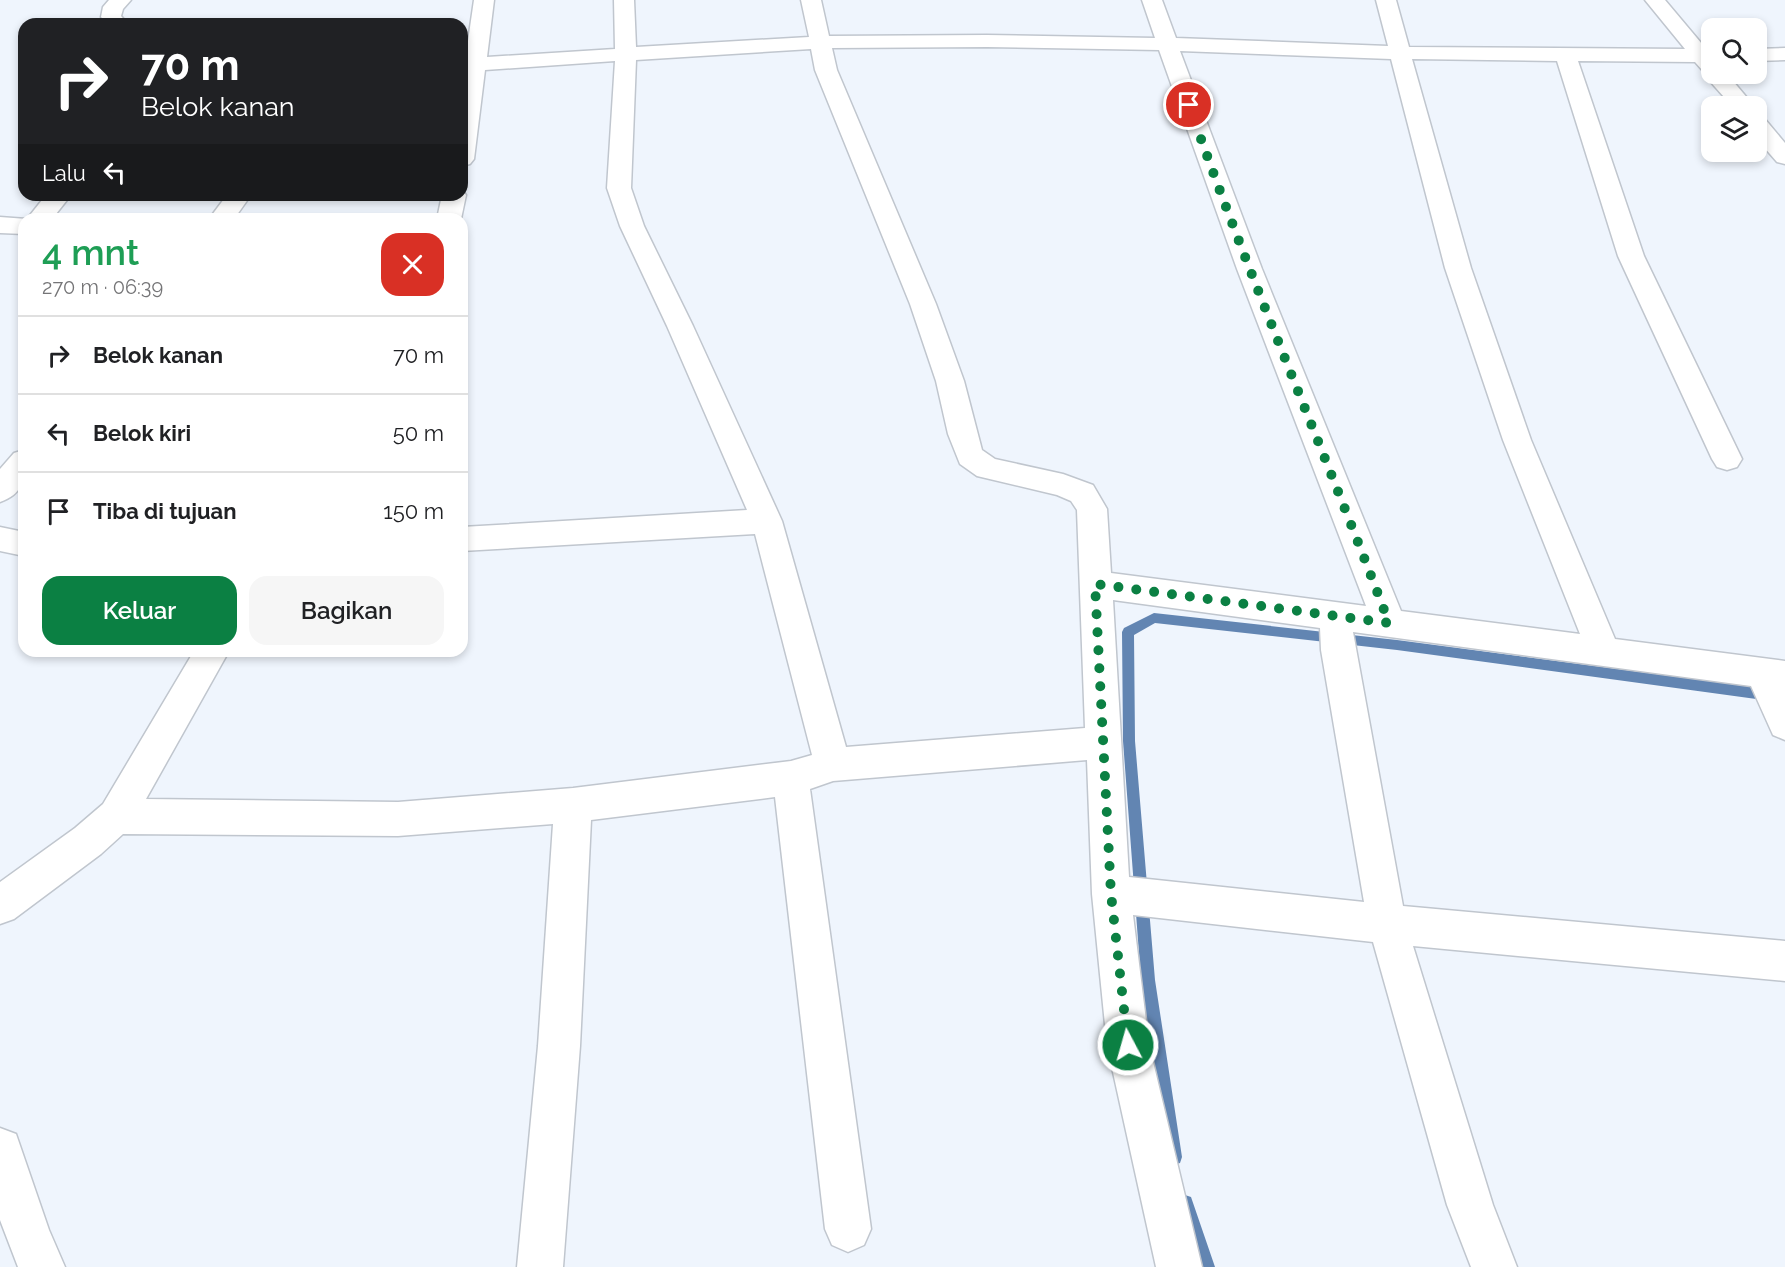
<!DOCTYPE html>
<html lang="id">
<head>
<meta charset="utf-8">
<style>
	body { margin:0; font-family:Raleway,sans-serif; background:#f6f6f6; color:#202124; height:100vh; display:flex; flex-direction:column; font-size:22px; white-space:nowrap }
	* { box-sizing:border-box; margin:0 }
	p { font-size:20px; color:#757577 }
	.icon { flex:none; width:33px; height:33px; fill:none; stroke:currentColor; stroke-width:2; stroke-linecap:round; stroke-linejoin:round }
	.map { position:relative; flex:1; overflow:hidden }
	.panel { position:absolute; left:18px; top:213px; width:450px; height:444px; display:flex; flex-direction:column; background:#fff; border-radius:18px; box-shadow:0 3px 9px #0003 }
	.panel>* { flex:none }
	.hud { position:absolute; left:18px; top:18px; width:450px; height:183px; border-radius:18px; box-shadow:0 3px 9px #0003; background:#202124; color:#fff; overflow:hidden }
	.tools { position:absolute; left:1701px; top:18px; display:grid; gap:12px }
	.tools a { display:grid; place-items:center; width:66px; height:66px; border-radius:12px; background:#fff; box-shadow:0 3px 9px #0003; font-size:30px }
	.pin { position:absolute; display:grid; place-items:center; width:51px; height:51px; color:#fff; margin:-26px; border:3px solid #fff; border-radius:50%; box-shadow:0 2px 6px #0007 }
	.me { position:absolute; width:66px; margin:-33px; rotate:354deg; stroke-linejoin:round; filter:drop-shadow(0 0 4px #0008) }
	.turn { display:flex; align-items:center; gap:21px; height:126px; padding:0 24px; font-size:27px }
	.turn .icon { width:78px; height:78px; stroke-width:2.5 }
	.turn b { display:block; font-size:42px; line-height:51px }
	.then { display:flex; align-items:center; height:57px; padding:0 24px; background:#0003; gap:12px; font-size:22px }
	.round { display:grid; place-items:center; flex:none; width:63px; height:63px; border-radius:18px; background:#f6f6f6 }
	.head { display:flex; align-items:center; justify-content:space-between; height:102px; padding:0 24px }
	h1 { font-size:36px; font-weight:600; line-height:45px; color:#1e9e55 }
	.action { display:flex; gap:12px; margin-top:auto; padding:12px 24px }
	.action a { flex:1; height:69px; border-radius:18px; background:#0b8043; color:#fff; font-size:24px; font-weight:600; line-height:69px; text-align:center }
	.action a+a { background:#f6f6f6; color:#202124 }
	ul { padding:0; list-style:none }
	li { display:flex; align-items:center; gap:18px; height:78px; padding:0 24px; border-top:2px solid #e0e0e0 }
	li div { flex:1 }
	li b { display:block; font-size:22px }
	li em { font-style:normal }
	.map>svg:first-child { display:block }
</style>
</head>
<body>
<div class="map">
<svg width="1785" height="1267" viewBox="0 0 1785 1267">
	<rect width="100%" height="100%" fill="#eff5fd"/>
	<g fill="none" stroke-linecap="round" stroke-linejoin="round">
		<path fill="#6285b2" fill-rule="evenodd" d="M 1154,613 L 1397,640 L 1785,691 L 1785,703 L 1397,650 L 1155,623 L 1134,635 L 1135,741 L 1155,980 L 1182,1157 L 1180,1163 L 1174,1165 L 1168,1163 L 1166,1157 L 1141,980 L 1123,741 L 1122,632 L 1124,628 Z
			M 1185,1195 L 1191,1197 L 1215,1267 L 1199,1267 L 1177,1203 L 1179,1197 Z"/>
		<defs>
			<path id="minor" d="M 109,0 L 131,0 L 123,9 L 121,16 L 128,24 L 107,24 L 101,17 L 103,7 Z
				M 474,0 L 494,0 L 487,57 L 615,49 L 614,0 L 634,0 L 636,47 L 809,37 L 801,0 L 821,0 L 829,36 L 987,35 L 1155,38 L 1142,0 L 1162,0 L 1176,38 L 1388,46 L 1376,0 L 1396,0 L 1409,47 L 1685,49 L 1645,0 L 1665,0 L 1707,50 L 1712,50 L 1712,74 L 1727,74 L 1754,106 L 1732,106 L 1708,79 L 1706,72 L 1703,71 L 1695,62 L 1578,61 L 1644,256 L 1742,459 L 1737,467 L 1727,470 L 1717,467 L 1712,459 L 1618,256 L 1557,61 L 1412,59 L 1471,268 L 1531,440 L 1615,639 L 1785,661 L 1785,740 L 1773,735 L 1751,686 L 1353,632 L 1403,906 L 1785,941 L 1785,981 L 1413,946 L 1493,1205 L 1517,1267 L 1471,1267 L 1447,1205 L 1373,942 L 1133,915 L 1149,1045 L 1202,1267 L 1156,1267 L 1107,1045 L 1092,894 L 1087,760 L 833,781 L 810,789 L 871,1229 L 864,1245 L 848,1252 L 832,1245 L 825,1229 L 775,797 L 591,820 L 580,1046 L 563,1267 L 517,1267 L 538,1046 L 553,824 L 398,836 L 123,834 L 101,854 L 14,919 L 0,924 L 0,882 L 75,828 L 103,804 L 194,651 L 229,651 L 146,799 L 398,802 L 573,788 L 791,761 L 812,755 L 755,534 L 462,551 L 462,527 L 747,510 L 667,326 L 620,226 L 607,188 L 615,61 L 485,70 L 474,159 L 470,164 L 462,166 L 462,82 ZM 987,47 L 1159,50 L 1237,269 L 1366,606 L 1111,573 L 1107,509 L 1093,485 L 1063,474 L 995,459 L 982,450 L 964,381 L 936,304 L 837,70 L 832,48 ZM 811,49 L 815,70 L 910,304 L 936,381 L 948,434 L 960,464 L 977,476 L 1057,495 L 1071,501 L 1077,510 L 1085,728 L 846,747 L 782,521 L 693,326 L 644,226 L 631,188 L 636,60 ZM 1180,51 L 1391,59 L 1445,268 L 1503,440 L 1580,634 L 1401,611 L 1262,269 ZM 1113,600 L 1320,628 L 1321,650 L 1364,902 L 1129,877 Z
				M 1785,48 L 1785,60 L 1756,61 L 1756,49 Z
				M 1756,116 L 1764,118 L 1785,143 L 1785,164 L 1777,162 L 1756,138 Z
				M 462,190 L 466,195 L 461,219 L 437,219 L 442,195 L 462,195 Z
				M 46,195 L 71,195 L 52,219 L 27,219 Z
				M 227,195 L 251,195 L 234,219 L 209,219 Z
				M 0,217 L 27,219 L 24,219 L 24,234 L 0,233 Z
				M 24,450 C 24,474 27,493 0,502 L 0,469 L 14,453 Z
				M 0,527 L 24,532 L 24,556 L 0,551 Z
				M 0,1128 L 16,1134 L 49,1230 L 65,1267 L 18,1267 L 0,1220 Z"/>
		</defs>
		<use href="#minor" stroke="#c0c6ce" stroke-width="3"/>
		<use href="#minor" fill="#fff" fill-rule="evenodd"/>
	</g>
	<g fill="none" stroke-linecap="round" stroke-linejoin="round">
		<path stroke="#0b8043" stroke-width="10" stroke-dasharray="0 18" d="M 1128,1045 L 1111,894 L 1095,584 L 1389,623 C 1324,450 1250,280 1189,105"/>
	</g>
</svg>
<div class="tools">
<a><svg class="icon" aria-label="search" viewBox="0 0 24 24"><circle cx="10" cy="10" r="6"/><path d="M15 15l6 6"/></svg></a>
<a><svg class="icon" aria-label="layers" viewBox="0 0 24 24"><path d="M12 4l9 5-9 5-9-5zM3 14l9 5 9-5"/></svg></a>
</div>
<div class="pin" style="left:1189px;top:105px;background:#d93025"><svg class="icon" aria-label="arrive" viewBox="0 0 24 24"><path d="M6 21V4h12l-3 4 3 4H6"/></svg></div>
<svg class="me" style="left:1128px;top:1045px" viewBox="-20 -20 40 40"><circle r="17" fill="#0b8043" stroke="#fff" stroke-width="3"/><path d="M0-11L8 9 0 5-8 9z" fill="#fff"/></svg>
<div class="hud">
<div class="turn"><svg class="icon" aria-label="right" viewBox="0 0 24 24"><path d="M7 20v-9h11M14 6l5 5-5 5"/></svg><div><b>70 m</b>Belok kanan</div></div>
<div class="then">Lalu<svg class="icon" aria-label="left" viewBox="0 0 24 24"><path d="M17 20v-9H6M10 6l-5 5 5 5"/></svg></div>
</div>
<section class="panel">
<div class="head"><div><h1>4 mnt</h1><p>270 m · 06:39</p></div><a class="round" style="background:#d93025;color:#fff"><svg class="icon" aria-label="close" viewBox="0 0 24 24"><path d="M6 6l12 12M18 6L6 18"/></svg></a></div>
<ul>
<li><svg class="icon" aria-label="right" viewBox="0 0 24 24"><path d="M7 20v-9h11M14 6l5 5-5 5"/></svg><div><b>Belok kanan</b></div><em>70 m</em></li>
<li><svg class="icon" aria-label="left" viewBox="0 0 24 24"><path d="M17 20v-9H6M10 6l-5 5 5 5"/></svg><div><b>Belok kiri</b></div><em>50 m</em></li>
<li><svg class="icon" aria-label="arrive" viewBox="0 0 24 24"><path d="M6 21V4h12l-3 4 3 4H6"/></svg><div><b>Tiba di tujuan</b></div><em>150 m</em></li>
</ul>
<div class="action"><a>Keluar</a><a>Bagikan</a></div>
</section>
</div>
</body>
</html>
